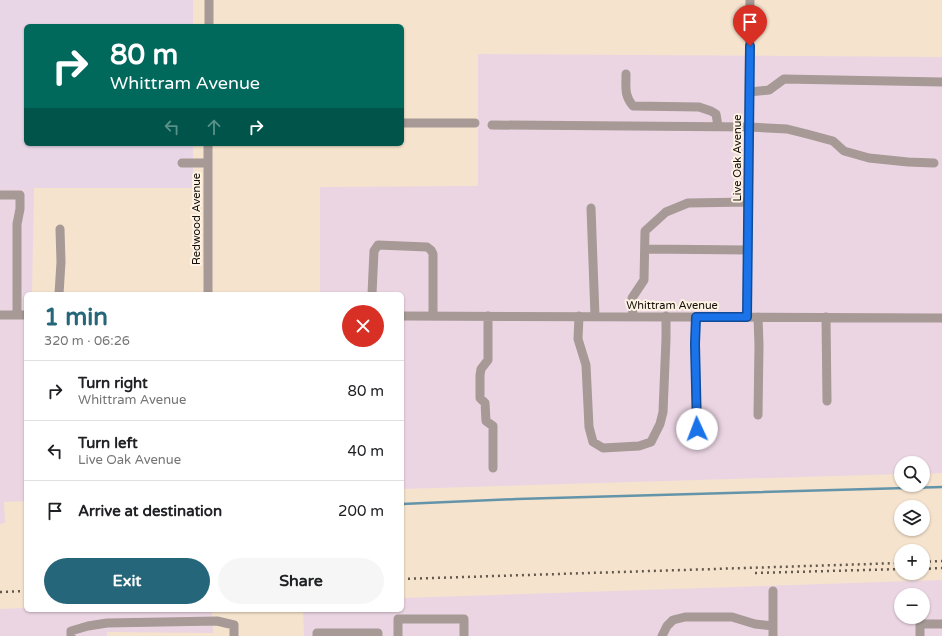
<!DOCTYPE html>
<html lang="en">
<head>
<meta charset="utf-8">
<style>
	body { margin:0; font-family:"Varela Round",sans-serif; background:#f6f6f6; color:#202124; height:100vh; display:flex; flex-direction:column; font-size:15px; white-space:nowrap }
	* { box-sizing:border-box; margin:0 }
	p { font-size:13px; color:#757577 }
	.icon { flex:none; width:22px; height:22px; fill:none; stroke:currentColor; stroke-width:2; stroke-linecap:round; stroke-linejoin:round }
	.map { position:relative; flex:1; overflow:hidden }
	.panel { position:absolute; left:24px; top:292px; width:380px; height:320px; display:flex; flex-direction:column; background:#fff; border-radius:6px; box-shadow:0 1px 3px #0004 }
	.panel>* { flex:none }
	.banner { position:absolute; left:24px; top:24px; width:380px; height:122px; border-radius:6px; box-shadow:0 1px 3px #0004; background:#00695c; color:#fff; overflow:hidden }
	.tools { position:absolute; left:894px; top:456px; display:grid; gap:8px }
	.tools a { display:grid; place-items:center; width:36px; height:36px; border-radius:50%; background:#fff; box-shadow:0 1px 3px #0004; font-size:20px }
	.pin { position:absolute; display:grid; place-items:center; width:34px; height:34px; color:#fff; margin:-41px -17px; border-radius:50% 50% 50% 0; rotate:-45deg; box-shadow:0 0 4px #0007 }
	.pin .icon { rotate:45deg }
	.me { position:absolute; width:44px; margin:-22px; rotate:358deg; stroke-linejoin:round; filter:drop-shadow(0 0 3px #0008) }
	.turn { display:flex; align-items:center; gap:14px; height:84px; padding:0 20px; font-size:18px }
	.turn .icon { width:52px; height:52px; stroke-width:2.5 }
	.turn b { display:block; font-size:28px; line-height:34px }
	.lanes { display:flex; align-items:center; height:38px; padding:0 20px; background:#0003; justify-content:center; gap:20px; direction:ltr }
	.lanes .off { opacity:.35 }
	.round { display:grid; place-items:center; flex:none; width:42px; height:42px; border-radius:21px; background:#f6f6f6 }
	.overview { display:flex; align-items:center; justify-content:space-between; height:68px; padding:0 20px }
	h1 { font-size:24px; font-weight:800; line-height:30px; color:#26667a }
	.cta { display:flex; gap:8px; margin-top:auto; padding:8px 20px }
	.cta a { flex:1; height:46px; border-radius:24px; background:#26667a; color:#fff; font-size:16px; font-weight:800; line-height:46px; text-align:center }
	.cta a+a { background:#f6f6f6; color:#202124 }
	ul { padding:0; list-style:none }
	li { display:flex; align-items:center; gap:12px; height:60px; padding:0 20px; border-top:1px solid #e0e0e0 }
	li div { flex:1 }
	li b { display:block; font-size:15px }
	li em { font-style:normal }
	.map>svg:first-child { display:block }
</style>
</head>
<body>
<div class="map">
<svg width="942" height="636" viewBox="0 0 942 636">
	<rect width="100%" height="100%" fill="#f5e3cd"/>
	<path fill="#ebd5e3" fill-rule="evenodd" d="M 478,54 L 942,57 L 942,473 L 923,474 L 923,463 L 901,463 L 901,474 L 402,489 L 402,294 L 320,294 L 320,187 L 478,186 Z
		M 0,188 L 34,188 L 32,294 L 26,294 L 26,501 L 4,502 L 5,523 L 0,524 Z
		M 942,580 L 942,636 L 304,636 L 303,610 L 402,610 L 402,598 ZM 901,595 L 923,595 L 923,617 L 901,617 Z
		M 26,608 L 26,610 L 212,610 L 213,633 L 107,632 L 107,636 L 0,636 L 0,609 Z"/>
	<path fill="#e8d6e7" d="M 0,0 L 193,0 L 193,26 L 26,26 L 26,144 L 193,144 L 193,188 L 0,188 Z"/>
	<g fill="none" stroke-linecap="round" stroke-linejoin="round">
		<path stroke="#6394aa" stroke-width="2.5" d="M 402,504 L 517,499 L 942,487"/>
		<path stroke="#a69996" stroke-width="9" d="M 209,26 L 209,0
			M 626,74 C 626,88 624,95 633,106 L 699,107 L 711,111 L 716,114 L 718,126
			M 749,92 L 769,90 L 784,79 L 942,82
			M 402,123 L 475,123
			M 492,125 L 749,127 L 787,129 L 807,134 L 833,141 L 844,151 L 869,158 L 908,162 L 934,163
			M 182,163 L 208,163
			M 0,195 L 20,195 L 20,209 L 17,224 L 17,315
			M 591,208 L 595,316
			M 645,249 L 748,250
			M 59,294 L 61,262 L 60,229
			M 208,294 L 208,144
			M 372,294 L 374,251 L 378,245 L 427,247 L 431,250 L 433,254 L 433,316
			M 0,315 L 26,315
			M 402,316 L 942,318
			M 488,316 L 488,360 L 481,369 L 480,375 L 480,398 L 485,403 L 486,421 L 493,426 L 493,468
			M 579,316 L 578,339 L 586,365 L 589,427 L 593,442 L 603,448 L 639,446 L 651,442 L 660,424 L 663,412 L 666,339 L 666,316
			M 633,316 L 632,298 L 644,280 L 645,231 L 666,212 L 688,203 L 748,202
			M 696,317 L 695,344 L 697,429
			M 747,317 L 750,0
			M 758,317 L 759,345 L 758,415
			M 826,317 L 827,401
			M 71,636 L 71,631 L 88,626 L 107,623 L 217,621 L 234,625 L 234,636
			M 317,636 L 317,633 L 378,633 L 378,636
			M 398,636 L 398,619 L 464,619 L 464,636
			M 662,636 L 667,626 L 673,620 L 685,617 L 732,617 L 755,624 L 773,626
			M 773,636 L 773,591
			M 920,636 L 920,624 L 942,624"/>
		<path stroke="#62584c" stroke-width="2.5" stroke-dasharray="2 4" stroke-linecap="butt" d="M 923,562 L 942,561
			M 923,569 L 942,568
			M 755,573 L 901,569
			M 402,579 L 901,563
			M 0,592 L 26,591"/>
	</g>
	<g fill="none" stroke-linecap="round" stroke-linejoin="round">
		<defs>
			<path id="route" d="M 697,429 L 695,344 L 696,317 L 747,317 L 750,46"/>
		</defs>
		<use href="#route" stroke="#114b97" stroke-width="10"/>
		<use href="#route" stroke="#1a73e8" stroke-width="7"/>
	</g>
	<g text-anchor="middle" stroke-width="4" stroke-linejoin="round" paint-order="stroke">
		<g font-size="11" fill="#140e07" stroke="#fdf2e4">
			<text transform="translate(737 158) rotate(-90)" y="4">Live Oak Avenue</text>
			<text transform="translate(196 219) rotate(-90)" y="4">Redwood Avenue</text>
			<text x="672" y="309">Whittram Avenue</text>
		</g>
	</g>
</svg>
<div class="tools">
<a><svg class="icon" aria-label="search" viewBox="0 0 24 24"><circle cx="10" cy="10" r="6"/><path d="M15 15l6 6"/></svg></a>
<a><svg class="icon" aria-label="layers" viewBox="0 0 24 24"><path d="M12 4l9 5-9 5-9-5zM3 14l9 5 9-5"/></svg></a>
<a>+</a>
<a>−</a>
</div>
<div class="pin" style="left:750px;top:46px;background:#d93025"><svg class="icon" aria-label="arrive" viewBox="0 0 24 24"><path d="M6 21V4h12l-3 4 3 4H6"/></svg></div>
<svg class="me" style="left:697px;top:429px" viewBox="-20 -20 40 40"><circle r="19" fill="#fff"/><path d="M0-13L10 11 0 6-10 11z" fill="#1a73e8"/></svg>
<div class="banner">
<div class="turn"><svg class="icon" aria-label="right" viewBox="0 0 24 24"><path d="M7 20v-9h11M14 6l5 5-5 5"/></svg><div><b>80 m</b>Whittram Avenue</div></div>
<div class="lanes"><svg class="icon off" aria-label="left" viewBox="0 0 24 24"><path d="M17 20v-9H6M10 6l-5 5 5 5"/></svg><svg class="icon off" aria-label="ahead" viewBox="0 0 24 24"><path d="M12 20V5M6 11l6-6 6 6"/></svg><svg class="icon" aria-label="right" viewBox="0 0 24 24"><path d="M7 20v-9h11M14 6l5 5-5 5"/></svg></div>
</div>
<section class="panel">
<div class="overview"><div><h1>1 min</h1><p>320 m · 06:26</p></div><a class="round" style="background:#d93025;color:#fff"><svg class="icon" aria-label="close" viewBox="0 0 24 24"><path d="M6 6l12 12M18 6L6 18"/></svg></a></div>
<ul>
<li><svg class="icon" aria-label="right" viewBox="0 0 24 24"><path d="M7 20v-9h11M14 6l5 5-5 5"/></svg><div><b>Turn right</b><p>Whittram Avenue</p></div><em>80 m</em></li>
<li><svg class="icon" aria-label="left" viewBox="0 0 24 24"><path d="M17 20v-9H6M10 6l-5 5 5 5"/></svg><div><b>Turn left</b><p>Live Oak Avenue</p></div><em>40 m</em></li>
<li><svg class="icon" aria-label="arrive" viewBox="0 0 24 24"><path d="M6 21V4h12l-3 4 3 4H6"/></svg><div><b>Arrive at destination</b></div><em>200 m</em></li>
</ul>
<div class="cta"><a>Exit</a><a>Share</a></div>
</section>
</div>
</body>
</html>
